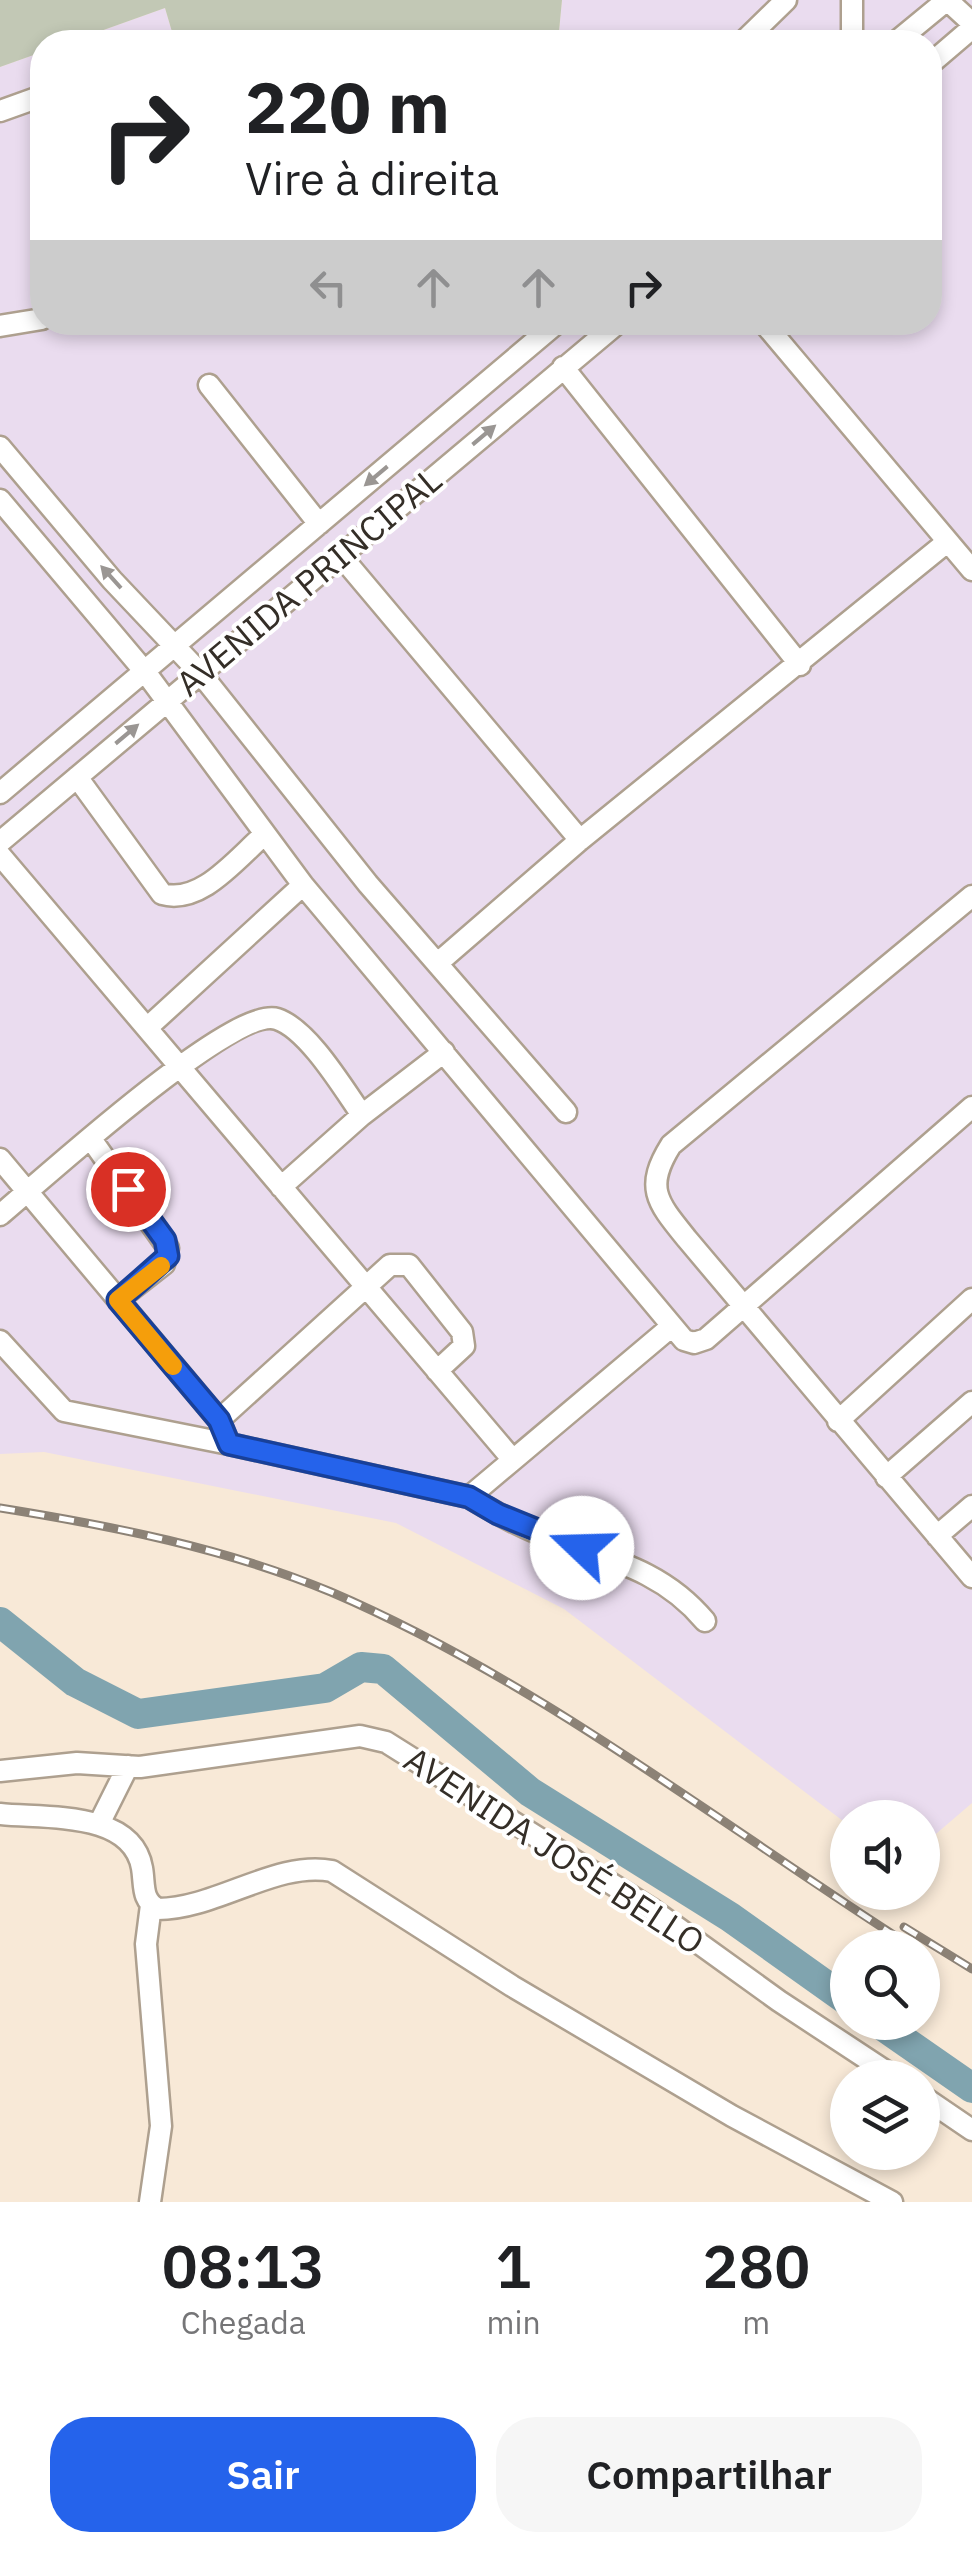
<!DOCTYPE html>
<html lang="pt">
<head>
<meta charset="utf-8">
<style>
	body { margin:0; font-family:"IBM Plex Sans",sans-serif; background:#f6f6f6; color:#202124; height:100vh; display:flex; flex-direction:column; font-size:38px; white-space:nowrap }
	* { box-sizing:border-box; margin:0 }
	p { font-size:32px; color:#757577 }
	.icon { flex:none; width:55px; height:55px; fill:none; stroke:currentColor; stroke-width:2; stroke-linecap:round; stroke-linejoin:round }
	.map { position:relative; height:2202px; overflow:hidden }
	.side { display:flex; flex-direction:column; background:#fff; flex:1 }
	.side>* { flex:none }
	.hud { position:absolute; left:30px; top:30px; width:912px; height:305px; border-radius:40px; box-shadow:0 5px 15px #0003; background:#fff; color:#202124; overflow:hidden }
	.controls { position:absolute; left:830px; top:1800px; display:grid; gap:20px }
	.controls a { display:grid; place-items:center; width:110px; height:110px; border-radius:50%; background:#fff; box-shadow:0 5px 15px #0003; font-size:50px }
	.pin { position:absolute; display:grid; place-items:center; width:85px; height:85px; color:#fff; margin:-42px; border:5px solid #fff; border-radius:50%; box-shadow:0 2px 10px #0007 }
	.me { position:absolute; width:110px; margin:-55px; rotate:291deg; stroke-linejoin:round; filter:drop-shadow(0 0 8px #0008) }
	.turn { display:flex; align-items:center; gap:35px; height:210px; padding:0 50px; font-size:45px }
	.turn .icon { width:130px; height:130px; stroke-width:2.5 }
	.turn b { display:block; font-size:70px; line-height:85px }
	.lanes { display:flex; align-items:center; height:95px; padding:0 50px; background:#0003; justify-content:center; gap:50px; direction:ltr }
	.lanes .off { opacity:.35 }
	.eta { display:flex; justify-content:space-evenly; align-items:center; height:170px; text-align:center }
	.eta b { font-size:60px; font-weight:600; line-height:70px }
	.primary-button { display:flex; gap:20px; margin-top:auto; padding:20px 50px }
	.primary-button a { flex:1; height:115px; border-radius:40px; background:#2563eb; color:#fff; font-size:40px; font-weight:600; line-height:115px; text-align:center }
	.primary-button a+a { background:#f6f6f6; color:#202124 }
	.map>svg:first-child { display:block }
</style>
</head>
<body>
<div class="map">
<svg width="972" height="2202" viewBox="0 0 972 2202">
	<rect width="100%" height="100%" fill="#f8e9d7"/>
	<path fill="#eadcef" d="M 562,0 L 972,0 L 972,1803 L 923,1845 L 922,1818 L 848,1818 L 847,1824 L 564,1609 L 396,1523 L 44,1452 L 0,1454 L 0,67 L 42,52 L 42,322 L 930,322 L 930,42 L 558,42 Z
		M 165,8 L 175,42 L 70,42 Z"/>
	<path fill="#c2c8b5" d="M 0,0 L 562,0 L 558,42 L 175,42 L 165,8 L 70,42 L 42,42 L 42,52 L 0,67 Z"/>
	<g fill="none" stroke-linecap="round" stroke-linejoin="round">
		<path stroke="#80a4af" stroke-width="30" d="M 0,1622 L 75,1682 L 138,1714 L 325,1688 L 361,1667 L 383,1669 L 530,1792 L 730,1917 L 848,2001
			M 877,2022 L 972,2088"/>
		<defs>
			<path id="minor" d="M 743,42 L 786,0
				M 852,42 L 852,0
				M 896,42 L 947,0 L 972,23
				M 930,64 L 972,28
				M 0,111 L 42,96
				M 763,322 L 972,570
				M 0,326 L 42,319
				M 563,367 L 800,665
				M 209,385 L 319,524
				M 0,447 L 112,580 L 201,674 L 368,884 L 566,1112
				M 0,500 L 146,673 L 303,885 L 684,1340 L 694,1343 L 706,1339 L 972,1107
				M 341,556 L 580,840
				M 77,777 L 162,894 C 201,905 236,859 265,834
				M 0,793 L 558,322
				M 0,842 L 619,322
				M 0,855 L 513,1460 L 672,1326
				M 972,896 L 671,1145 C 644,1188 657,1202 687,1239 L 972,1577
				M 439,962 L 580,840 L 947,542
				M 147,1028 L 303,885
				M 91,1139 L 168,1248 L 164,1264 L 118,1300
				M 0,1159 L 219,1420 L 229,1444 L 469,1497 L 513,1460
				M 281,1187 L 362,1115 L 444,1052
				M 0,1215 C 41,1181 233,1005 277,1019 C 308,1029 343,1088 362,1115
				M 0,1341 L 64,1411 L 229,1444
				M 219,1420 L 390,1265 L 409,1265 L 462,1332 L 464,1346 L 437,1371
				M 838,1421 L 972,1299
				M 886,1477 L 972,1402
				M 469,1497 C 497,1514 527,1531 559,1541 C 616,1561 665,1573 705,1621
				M 937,1536 L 972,1506
				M 0,1771 L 77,1763 L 140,1767 L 360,1736 L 386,1742 L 650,1908 L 779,2001 L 896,2078
				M 0,1814 C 44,1819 132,1810 142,1868 C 145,1885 141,1900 158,1909 C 216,1909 277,1860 332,1871 L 512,1986 L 732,2116 L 892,2202
				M 99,1824 L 128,1766
				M 922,2096 L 972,2130
				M 150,2202 L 161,2126 L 146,1944 L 151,1905"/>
		</defs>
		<use href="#minor" stroke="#aea08f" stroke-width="25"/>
		<use href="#minor" stroke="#fff" stroke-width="20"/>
		<defs>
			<path id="rail" d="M 0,1508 C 112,1526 226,1548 331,1592 C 541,1682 722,1826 914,1948
				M 904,1927 L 972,1969"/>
		</defs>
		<use href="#rail" stroke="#8c8276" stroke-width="9"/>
		<use href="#rail" stroke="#fff" stroke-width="5" stroke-dasharray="15" stroke-linecap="butt"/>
	</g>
	<defs><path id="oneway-solid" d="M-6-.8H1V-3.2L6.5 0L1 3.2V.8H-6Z" transform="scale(2.5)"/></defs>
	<g fill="#9a9693">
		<use href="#oneway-solid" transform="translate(484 435) rotate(-40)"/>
		<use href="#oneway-solid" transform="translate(376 476) rotate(140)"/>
		<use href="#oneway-solid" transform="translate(111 577) rotate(-132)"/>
		<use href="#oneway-solid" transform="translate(127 734) rotate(-40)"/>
	</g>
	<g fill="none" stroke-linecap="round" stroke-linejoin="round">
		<defs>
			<path id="route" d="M 128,1189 L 165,1240 L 168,1256 L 118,1300 L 219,1420 L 229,1444 L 469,1497 L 498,1514 L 582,1548"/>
		</defs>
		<use href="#route" stroke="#184099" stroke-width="25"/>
		<use href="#route" stroke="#2563eb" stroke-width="18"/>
		<path stroke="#f59e0b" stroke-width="18" d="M 161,1266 L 118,1300 L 173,1366"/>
	</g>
	<g text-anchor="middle" stroke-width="8" stroke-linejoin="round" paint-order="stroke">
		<g font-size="35" fill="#342e27" stroke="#fff">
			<text transform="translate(309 582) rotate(-40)" y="12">AVENIDA PRINCIPAL</text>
			<text transform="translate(554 1851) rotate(33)" y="12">AVENIDA JOSÉ BELLO</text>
		</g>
	</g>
</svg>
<div class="controls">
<a><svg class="icon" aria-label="sound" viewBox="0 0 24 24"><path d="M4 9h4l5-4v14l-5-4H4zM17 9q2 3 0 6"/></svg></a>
<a><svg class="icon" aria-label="search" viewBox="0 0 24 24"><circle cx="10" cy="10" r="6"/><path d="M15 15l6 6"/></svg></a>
<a><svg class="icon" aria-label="layers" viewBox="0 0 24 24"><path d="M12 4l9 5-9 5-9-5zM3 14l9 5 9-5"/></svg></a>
</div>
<div class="pin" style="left:128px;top:1189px;background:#d93025"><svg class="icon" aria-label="arrive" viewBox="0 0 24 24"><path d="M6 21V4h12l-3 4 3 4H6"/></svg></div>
<svg class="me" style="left:582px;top:1548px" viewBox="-20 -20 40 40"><circle r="19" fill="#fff"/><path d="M0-13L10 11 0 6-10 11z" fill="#2563eb"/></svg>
<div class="hud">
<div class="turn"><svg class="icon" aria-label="right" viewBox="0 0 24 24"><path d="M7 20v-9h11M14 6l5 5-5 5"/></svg><div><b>220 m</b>Vire à direita</div></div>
<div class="lanes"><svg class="icon off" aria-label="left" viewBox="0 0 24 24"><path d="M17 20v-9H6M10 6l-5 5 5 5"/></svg><svg class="icon off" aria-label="ahead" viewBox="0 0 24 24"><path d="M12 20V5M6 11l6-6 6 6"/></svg><svg class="icon off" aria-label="ahead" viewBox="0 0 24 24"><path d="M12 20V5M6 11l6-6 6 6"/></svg><svg class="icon" aria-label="right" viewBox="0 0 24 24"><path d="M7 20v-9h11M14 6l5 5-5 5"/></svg></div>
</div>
</div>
<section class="side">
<div class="eta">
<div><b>08:13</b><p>Chegada</p></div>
<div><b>1</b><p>min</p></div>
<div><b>280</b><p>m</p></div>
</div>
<div class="primary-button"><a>Sair</a><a>Compartilhar</a></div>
</section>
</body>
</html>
